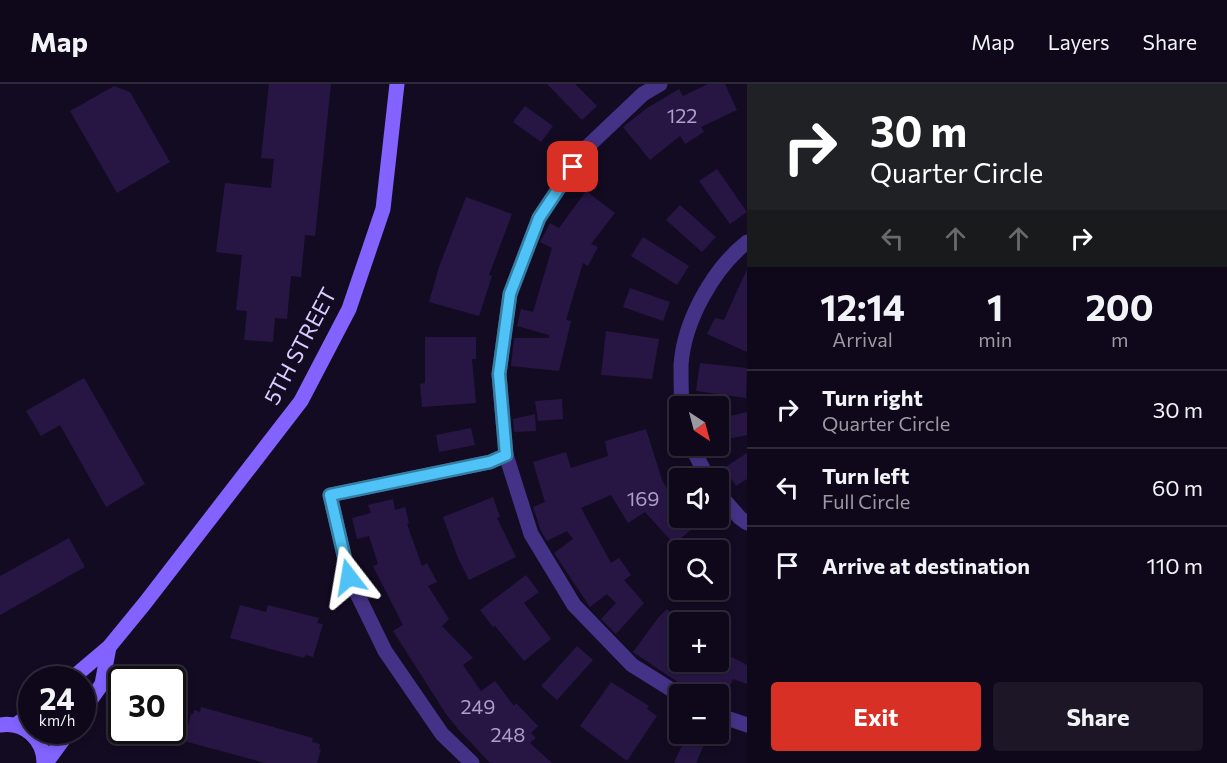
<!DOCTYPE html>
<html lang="en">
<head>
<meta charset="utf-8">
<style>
	body { margin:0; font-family:Commissioner,sans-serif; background:#1c1627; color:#f1f3f6; height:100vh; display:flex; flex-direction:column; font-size:22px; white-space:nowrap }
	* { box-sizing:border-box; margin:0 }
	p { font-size:20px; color:#9b9aa2 }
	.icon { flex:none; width:33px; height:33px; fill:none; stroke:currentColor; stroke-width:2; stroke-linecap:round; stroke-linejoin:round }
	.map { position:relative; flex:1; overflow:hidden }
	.sheet { display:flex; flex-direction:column; background:#0e081a; width:480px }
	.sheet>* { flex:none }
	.banner { background:#202124; color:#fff; overflow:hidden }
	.needle { width:39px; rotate:144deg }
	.fabs { position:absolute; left:669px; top:312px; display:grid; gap:12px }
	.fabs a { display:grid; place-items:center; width:60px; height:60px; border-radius:6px; background:#0e081a; box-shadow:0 3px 9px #0003,0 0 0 2px #2e2939; font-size:30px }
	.speed { position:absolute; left:18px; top:582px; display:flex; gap:12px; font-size:30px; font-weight:700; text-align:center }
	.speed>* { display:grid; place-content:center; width:78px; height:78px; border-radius:50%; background:#0e081a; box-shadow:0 3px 9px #0003,0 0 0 2px #2e2939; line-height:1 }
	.speed small { font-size:15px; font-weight:400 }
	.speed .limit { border:3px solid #111; border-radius:9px; background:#fff; color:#111 }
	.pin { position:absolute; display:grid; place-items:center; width:51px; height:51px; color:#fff; margin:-26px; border-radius:12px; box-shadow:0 3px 9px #0006 }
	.me { position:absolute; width:66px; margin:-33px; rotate:346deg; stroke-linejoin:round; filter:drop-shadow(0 0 4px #0008) }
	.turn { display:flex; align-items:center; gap:21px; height:126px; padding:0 24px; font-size:27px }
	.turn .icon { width:78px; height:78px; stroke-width:2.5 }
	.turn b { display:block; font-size:42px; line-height:51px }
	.lanes { display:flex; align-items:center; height:57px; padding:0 24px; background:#0003; justify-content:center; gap:30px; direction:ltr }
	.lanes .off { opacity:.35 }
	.eta { display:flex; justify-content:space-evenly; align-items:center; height:102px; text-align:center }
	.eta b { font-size:36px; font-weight:700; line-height:42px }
	.action { display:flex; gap:12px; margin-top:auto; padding:12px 24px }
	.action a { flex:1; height:69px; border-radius:6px; background:#d93025; color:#fff; font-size:24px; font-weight:700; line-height:69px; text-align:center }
	.action a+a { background:#1c1627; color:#f1f3f6 }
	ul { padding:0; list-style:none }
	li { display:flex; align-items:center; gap:18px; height:78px; padding:0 24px; border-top:2px solid #2e2939 }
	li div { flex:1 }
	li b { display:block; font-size:22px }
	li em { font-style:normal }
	header { display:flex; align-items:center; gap:36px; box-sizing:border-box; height:84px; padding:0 30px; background:#0e081a; border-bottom:2px solid #2e2939 }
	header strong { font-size:28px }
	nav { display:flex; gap:33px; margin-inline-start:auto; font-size:21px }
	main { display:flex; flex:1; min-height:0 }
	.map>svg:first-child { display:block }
</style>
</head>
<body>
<header>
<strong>Map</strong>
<nav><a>Map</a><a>Layers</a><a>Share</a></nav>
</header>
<main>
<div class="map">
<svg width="747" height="679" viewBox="0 0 747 679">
	<rect width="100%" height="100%" fill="#130b22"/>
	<path fill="#271644" d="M 269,0 L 331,0 L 315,152 L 305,151 L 301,193 L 291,192 L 287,235 L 275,234 L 273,258 L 244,256 L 247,227 L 236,226 L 242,171 L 216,168 L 225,99 L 271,104 L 274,75 L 261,74 Z
		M 547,0 L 575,0 L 597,22 L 582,36 Z
		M 708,0 L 725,0 L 737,26 L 701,43 L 704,48 L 685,60 L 680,52 L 650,76 L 623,43 L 647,24 L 679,5 L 683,12 Z
		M 114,2 L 130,8 L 170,78 L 117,109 L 70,27 Z
		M 525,22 L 553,42 L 541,58 L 513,38 Z
		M 717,85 L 747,128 L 730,140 L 699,97 Z
		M 586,107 L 615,129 L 591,160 L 598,163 L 588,182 L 583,179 L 566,236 L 571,237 L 559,287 L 511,282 L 514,254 L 549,254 L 549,251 L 517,242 L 521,225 L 533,228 L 552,164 L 540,158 L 550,139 L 559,144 Z
		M 466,113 L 512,130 L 489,191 L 492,192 L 479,232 L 429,218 L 439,183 Z
		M 680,121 L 716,153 L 702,168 L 666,136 Z
		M 643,153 L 689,182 L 677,201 L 631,172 Z
		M 747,185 L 747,268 L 707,250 L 715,234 L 724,236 Z
		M 630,204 L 670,218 L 663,237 L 623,223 Z
		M 606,247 L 659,255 L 652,295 L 601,291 Z
		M 425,253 L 476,253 L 476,275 L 472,275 L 476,319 L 422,323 L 420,300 L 425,299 Z
		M 700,279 L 747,284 L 746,314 L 696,307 Z
		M 84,294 L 145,400 L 106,423 L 60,341 L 41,352 L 26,327 Z
		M 562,315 L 563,335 L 538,337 L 535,317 Z
		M 747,328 L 747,351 L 718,357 L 718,335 Z
		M 535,330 L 536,347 L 514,348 L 513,335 Z
		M 471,344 L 475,361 L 439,368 L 436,351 Z
		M 646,345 L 662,396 L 680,425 L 680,434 L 705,434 L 674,460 L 645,428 L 628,439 L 611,411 L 581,424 L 611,479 L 619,474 L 631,491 L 624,496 L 644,519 L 616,550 L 601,535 L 616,519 L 607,510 L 590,523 L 554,469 L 573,455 L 567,447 L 547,457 L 541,447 L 533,423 L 545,418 L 533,378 L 566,368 L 571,384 L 608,372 L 605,357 Z
		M 747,369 L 747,395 L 736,402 L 724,384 Z
		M 493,413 L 500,433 L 497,434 L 516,473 L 469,496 L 458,474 L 443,433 Z
		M 393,415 L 395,426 L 405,423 L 409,439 L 407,440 L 422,482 L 427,479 L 437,498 L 428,502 L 449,535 L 442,542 L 473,574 L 463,581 L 481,607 L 495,597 L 514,622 L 516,619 L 538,642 L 531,649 L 536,654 L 530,659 L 552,679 L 490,679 L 458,645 L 446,630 L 393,547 L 403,541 L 373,482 L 378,480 L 369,452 L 357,455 L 352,434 L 371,429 L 368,421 Z
		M 69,454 L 85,483 L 0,531 L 0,492 Z
		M 526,491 L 539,508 L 524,519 L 551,555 L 524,577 L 495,542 L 493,543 L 480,526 Z
		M 240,521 L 266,528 L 268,521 L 319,534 L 317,539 L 323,540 L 313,573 L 306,571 L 304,574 L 230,554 Z
		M 667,525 L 680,536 L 680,578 L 718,578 L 718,566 L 747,581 L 747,600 L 733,595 L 727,609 L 714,604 L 710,610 L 693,610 L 685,603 L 633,568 L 658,534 Z
		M 577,562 L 593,576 L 557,616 L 541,602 Z
		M 611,598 L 649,622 L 647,625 L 657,632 L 627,677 L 580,642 Z
		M 201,623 L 313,654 L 312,658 L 320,660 L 319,665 L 321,665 L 317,679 L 265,679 L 184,657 L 191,630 L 193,630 L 194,626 L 200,628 Z
		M 687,650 L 692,650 L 706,656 L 696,679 L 674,679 Z"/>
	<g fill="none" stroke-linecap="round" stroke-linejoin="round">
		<path stroke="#433285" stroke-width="15" d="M 660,0 L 643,10 L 584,66 L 539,134 L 510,210 L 499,290 L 506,371 L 531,450 L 574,521 L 632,581 L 680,611
			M 682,322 C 681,309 681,295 681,281 C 684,237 713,185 747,158
			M 691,362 L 708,394
			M 718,409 L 740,434 L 747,439
			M 718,631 L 747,641
			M 472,679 L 442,650 L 385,567 L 349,493 L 330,411 L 490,378 L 506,371"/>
		<path stroke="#8263ff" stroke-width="15" d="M 70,596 L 109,563 L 145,519 L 301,317 L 349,225 L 383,125 L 397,0
			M 82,628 L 102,600 L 109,563
			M 0,641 C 24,637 44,655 44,679
			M 16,641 L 32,628
			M 46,679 L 70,646"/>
	</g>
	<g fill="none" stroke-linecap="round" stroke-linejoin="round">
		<defs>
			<path id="route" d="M 349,493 L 330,411 L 490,378 L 506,371 L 499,290 L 510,210 L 539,134 L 573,83"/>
		</defs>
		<use href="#route" stroke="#337fa1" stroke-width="15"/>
		<use href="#route" stroke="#4fc3f7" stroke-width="10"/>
	</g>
	<g text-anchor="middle" stroke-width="6" stroke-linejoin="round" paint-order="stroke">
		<g font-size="20" fill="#ae9ed0">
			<text x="682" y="39">122</text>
			<text x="643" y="422">169</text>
			<text x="478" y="630">249</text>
			<text x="508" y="658">248</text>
		</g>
		<g font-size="22" fill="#dbccff" stroke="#130b22">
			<text transform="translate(300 262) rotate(-62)" y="8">5TH STREET</text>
		</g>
	</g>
</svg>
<div class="fabs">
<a><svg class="needle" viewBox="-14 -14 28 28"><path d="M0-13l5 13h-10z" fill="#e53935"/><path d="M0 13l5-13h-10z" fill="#9b9aa2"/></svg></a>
<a><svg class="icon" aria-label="sound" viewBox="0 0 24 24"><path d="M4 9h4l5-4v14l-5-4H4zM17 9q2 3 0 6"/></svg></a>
<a><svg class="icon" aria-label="search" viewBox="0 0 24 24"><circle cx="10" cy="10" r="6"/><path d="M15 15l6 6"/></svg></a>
<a>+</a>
<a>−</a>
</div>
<div class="speed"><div>24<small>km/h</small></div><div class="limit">30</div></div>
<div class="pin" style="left:573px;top:83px;background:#d93025"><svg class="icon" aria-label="arrive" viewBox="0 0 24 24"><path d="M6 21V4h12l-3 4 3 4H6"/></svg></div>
<svg class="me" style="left:349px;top:493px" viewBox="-20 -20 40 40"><path d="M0-17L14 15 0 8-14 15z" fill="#4fc3f7" stroke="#fff" stroke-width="4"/></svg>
</div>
<section class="sheet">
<div class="banner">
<div class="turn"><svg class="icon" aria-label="right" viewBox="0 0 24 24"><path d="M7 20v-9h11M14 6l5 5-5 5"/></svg><div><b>30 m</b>Quarter Circle</div></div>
<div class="lanes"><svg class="icon off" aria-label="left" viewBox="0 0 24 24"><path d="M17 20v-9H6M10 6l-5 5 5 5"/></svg><svg class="icon off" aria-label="ahead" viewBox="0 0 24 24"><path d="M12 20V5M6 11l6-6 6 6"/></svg><svg class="icon off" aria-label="ahead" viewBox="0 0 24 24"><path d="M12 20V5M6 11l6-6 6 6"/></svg><svg class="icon" aria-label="right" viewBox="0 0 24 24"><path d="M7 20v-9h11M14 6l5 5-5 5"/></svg></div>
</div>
<div class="eta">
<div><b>12:14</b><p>Arrival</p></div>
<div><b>1</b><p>min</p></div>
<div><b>200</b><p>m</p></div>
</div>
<ul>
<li><svg class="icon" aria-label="right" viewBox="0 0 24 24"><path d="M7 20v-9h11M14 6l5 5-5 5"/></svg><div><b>Turn right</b><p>Quarter Circle</p></div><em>30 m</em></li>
<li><svg class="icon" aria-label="left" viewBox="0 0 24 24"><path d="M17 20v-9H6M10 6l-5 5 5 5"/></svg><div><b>Turn left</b><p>Full Circle</p></div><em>60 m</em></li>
<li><svg class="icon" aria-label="arrive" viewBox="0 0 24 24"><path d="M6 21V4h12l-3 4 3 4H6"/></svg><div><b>Arrive at destination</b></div><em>110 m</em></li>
</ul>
<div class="action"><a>Exit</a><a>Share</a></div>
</section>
</main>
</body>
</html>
